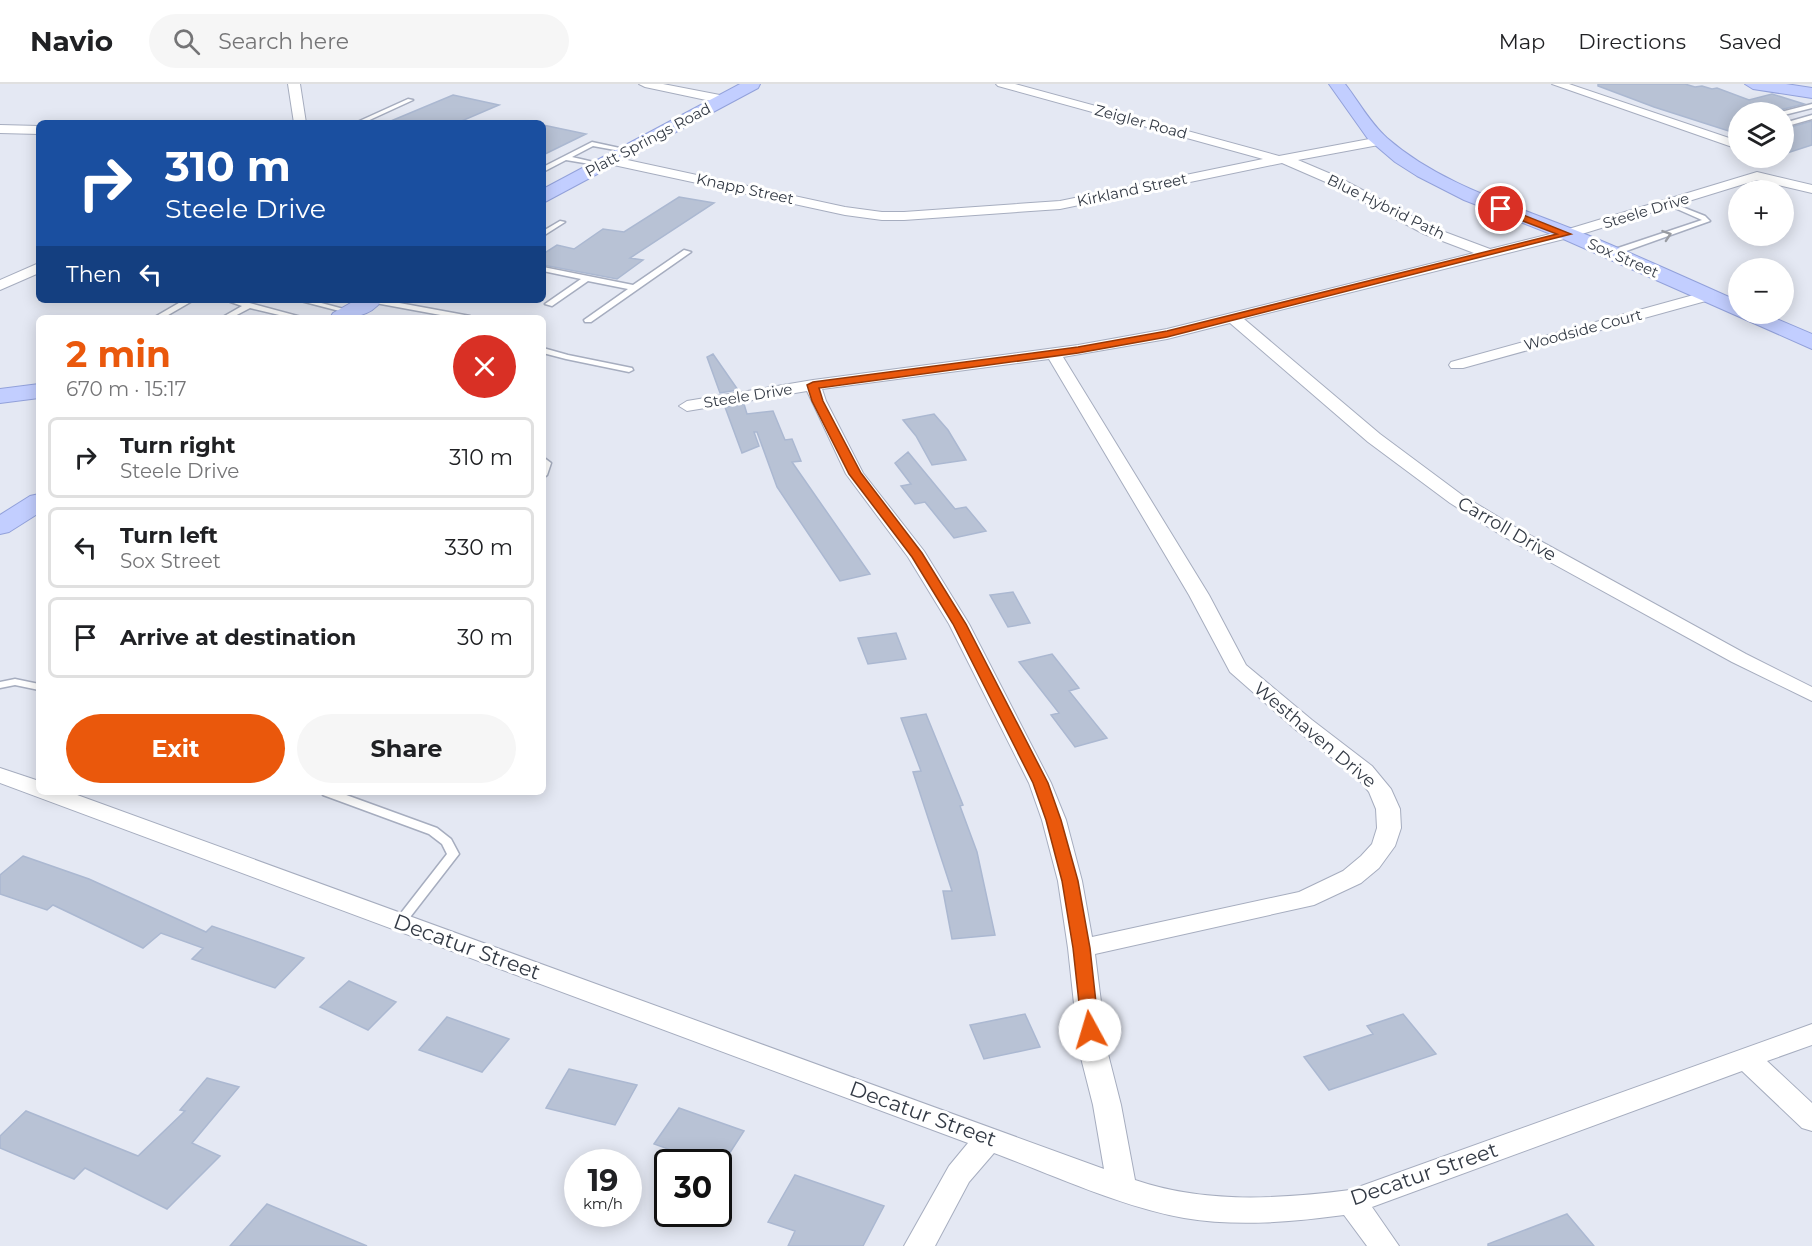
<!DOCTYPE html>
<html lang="en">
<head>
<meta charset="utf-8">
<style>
	body { margin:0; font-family:Montserrat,sans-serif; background:#f6f6f6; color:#202124; height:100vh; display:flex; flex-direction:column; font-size:22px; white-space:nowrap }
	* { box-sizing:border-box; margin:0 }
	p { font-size:20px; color:#757577 }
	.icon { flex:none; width:33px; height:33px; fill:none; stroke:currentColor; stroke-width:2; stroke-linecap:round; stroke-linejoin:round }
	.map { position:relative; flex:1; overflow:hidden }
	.panel { position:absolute; left:36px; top:231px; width:510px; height:480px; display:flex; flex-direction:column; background:#fff; border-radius:9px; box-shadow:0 3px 15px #0003 }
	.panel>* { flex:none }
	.top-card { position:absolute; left:36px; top:36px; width:510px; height:183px; border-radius:9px; box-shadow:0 3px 15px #0003; background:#1a4fa0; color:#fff; overflow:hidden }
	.tools { position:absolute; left:1728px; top:18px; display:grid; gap:12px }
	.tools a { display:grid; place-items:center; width:66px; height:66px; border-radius:50%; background:#fff; box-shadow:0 3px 15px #0003; font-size:30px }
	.speed { position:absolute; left:564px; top:1065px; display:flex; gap:12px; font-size:30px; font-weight:700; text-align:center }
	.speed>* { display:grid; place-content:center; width:78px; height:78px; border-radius:50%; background:#fff; box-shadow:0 3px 15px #0003; line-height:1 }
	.speed small { font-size:15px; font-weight:400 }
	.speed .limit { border:3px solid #111; border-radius:9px; background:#fff; color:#111 }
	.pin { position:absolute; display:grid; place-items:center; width:51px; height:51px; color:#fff; margin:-26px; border:3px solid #fff; border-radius:50%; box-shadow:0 2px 6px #0007 }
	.me { position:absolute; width:66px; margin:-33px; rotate:354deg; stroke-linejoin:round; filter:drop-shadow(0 0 4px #0008) }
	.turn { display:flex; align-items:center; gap:21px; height:126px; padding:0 30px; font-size:27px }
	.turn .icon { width:78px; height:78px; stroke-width:2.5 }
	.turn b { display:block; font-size:42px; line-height:51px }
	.then { display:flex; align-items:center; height:57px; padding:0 30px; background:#0003; gap:12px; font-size:22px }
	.round { display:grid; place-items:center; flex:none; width:63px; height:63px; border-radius:32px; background:#f6f6f6 }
	.head { display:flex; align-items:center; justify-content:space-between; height:102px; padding:0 30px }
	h1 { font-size:36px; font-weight:700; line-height:45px; color:#ea580c }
	.button { display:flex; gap:12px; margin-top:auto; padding:12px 30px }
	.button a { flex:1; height:69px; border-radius:36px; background:#ea580c; color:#fff; font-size:24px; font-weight:700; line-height:69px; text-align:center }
	.button a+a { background:#f6f6f6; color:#202124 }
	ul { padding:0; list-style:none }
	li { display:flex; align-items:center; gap:18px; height:81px; margin:0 12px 9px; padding:0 18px; border:3px solid #e0e0e0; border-radius:9px }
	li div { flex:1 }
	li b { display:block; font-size:22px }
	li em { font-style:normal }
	header { display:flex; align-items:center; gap:36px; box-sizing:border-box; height:84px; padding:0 30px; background:#fff; border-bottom:2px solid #e0e0e0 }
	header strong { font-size:28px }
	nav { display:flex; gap:33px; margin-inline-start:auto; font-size:21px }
	.search { width:420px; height:54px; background:#f6f6f6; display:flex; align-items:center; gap:15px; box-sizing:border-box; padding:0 21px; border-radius:33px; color:#757577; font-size:22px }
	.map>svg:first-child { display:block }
</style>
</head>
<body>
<header>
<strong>Navio</strong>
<div class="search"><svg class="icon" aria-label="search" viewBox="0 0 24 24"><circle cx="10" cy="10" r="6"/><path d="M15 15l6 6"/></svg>Search here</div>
<nav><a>Map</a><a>Directions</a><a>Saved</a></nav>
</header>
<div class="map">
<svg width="1812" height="1162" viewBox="0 0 1812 1162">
	<rect width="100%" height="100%" fill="#e4e8f3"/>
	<path fill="#b8c2d5" stroke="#abb8d1" stroke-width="1.5" d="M 1598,0 L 1685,0 L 1695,3 L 1702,2 L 1712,5 L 1717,4 L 1749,16 L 1772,10 L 1804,20 L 1780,26 L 1779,28 L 1738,28 L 1738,50 L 1654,23 L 1598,2 Z
		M 453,11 L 499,21 L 457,39 L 386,39 Z
		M 1812,37 L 1812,61 L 1784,70 L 1784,45 Z
		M 543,41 L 586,50 L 543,71 Z
		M 679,113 L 714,119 L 630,174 L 643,176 L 617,195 L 543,181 L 543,170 L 557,161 L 574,165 L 603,145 L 624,148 Z
		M 713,270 L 738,306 L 720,309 L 707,273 Z
		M 744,320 L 747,330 L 773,327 L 785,356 L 792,355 L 801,377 L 792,378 L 870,490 L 840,497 L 777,403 L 757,348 L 754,348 L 759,362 L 742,369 L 725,323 Z
		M 934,330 L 948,346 L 966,376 L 932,381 L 916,352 L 903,336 Z
		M 908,368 L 955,425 L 966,423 L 986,447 L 954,454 L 925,418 L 915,420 L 901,402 L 911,400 L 895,379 Z
		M 1013,508 L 1030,539 L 1008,543 L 990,511 Z
		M 896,549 L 906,575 L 868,580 L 858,554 Z
		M 1052,570 L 1079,604 L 1069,607 L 1107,654 L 1075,663 L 1051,631 L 1059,629 L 1019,578 Z
		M 926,630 L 963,721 L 960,722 L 977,768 L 995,851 L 952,855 L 943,807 L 952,807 L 913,688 L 921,687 L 901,634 Z
		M 23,772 L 89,795 L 206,848 L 212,842 L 304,874 L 275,904 L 192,875 L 203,864 L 161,849 L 143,864 L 53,821 L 47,826 L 0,810 L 0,791 Z
		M 349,897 L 396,918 L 368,946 L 320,923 Z
		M 1025,930 L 1040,963 L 984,975 L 970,941 Z
		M 1403,930 L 1436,970 L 1329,1006 L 1304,973 L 1373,950 L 1367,942 Z
		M 447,933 L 509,955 L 482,988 L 419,966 Z
		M 569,985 L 637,1001 L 615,1041 L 546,1024 Z
		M 207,994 L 239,1003 L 192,1059 L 220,1072 L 167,1125 L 85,1084 L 74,1095 L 0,1064 L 0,1052 L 26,1027 L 138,1072 L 185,1027 L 180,1026 Z
		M 679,1024 L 744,1047 L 720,1084 L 718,1078 L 704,1078 L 654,1060 Z
		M 795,1091 L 884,1122 L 863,1162 L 788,1162 L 795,1147 L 768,1138 Z
		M 267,1120 L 367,1162 L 230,1162 Z
		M 1567,1130 L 1594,1162 L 1488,1162 L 1488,1160 Z"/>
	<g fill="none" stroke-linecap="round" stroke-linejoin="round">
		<defs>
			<path id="lane" d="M 408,15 L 413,16 L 363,39 L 355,39 Z
				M 1812,20 L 1812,24 L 1784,31 L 1784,28 L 1781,28 Z
				M 1812,31 L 1812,35 L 1784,43 L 1784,39 Z
				M 592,58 L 629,66 L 626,68 L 593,62 L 572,73 L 602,80 L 602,82 L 566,76 L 543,88 L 543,83 Z
				M 1668,119 L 1672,119 L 1705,132 L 1710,137 L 1615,171 L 1609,171 L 1609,167 L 1702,136 L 1668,121 Z
				M 560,137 L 565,138 L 543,152 L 543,147 Z
				M 684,166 L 691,168 L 591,238 L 585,238 L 584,236 L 628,205 L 588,197 L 552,222 L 545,220 L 581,195 L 543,187 L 543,183 L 633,201 Z
				M 184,216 L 194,216 L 163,234 L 153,234 Z
				M 225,216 L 238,216 L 305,234 L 292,234 L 250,224 L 231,234 L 221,234 L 242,222 Z
				M 297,216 L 310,216 L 355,228 L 351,230 Z
				M 366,216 L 383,216 L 470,232 L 474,234 L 457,234 L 370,218 Z
				M 543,264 L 568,271 L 632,284 L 633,286 L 629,288 L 566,275 L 543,269 Z
				M 543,373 L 551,379 L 547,391 L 543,394 Z
				M 15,595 L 39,600 L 39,606 L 15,601 L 0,604 L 0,598 Z
				M 321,708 L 338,708 L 437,744 L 451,755 L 459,770 L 404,841 L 396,841 L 394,838 L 447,770 L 442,760 L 429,750 L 323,711 Z"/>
			<path id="street" d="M 288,0 L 300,0 L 306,39 L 294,39 Z
				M 639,0 L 663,0 L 725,12 L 731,16 L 725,20 L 645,3 Z
				M 996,0 L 1015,0 L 1279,72 L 1380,53 L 1384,54 L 1386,57 L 1384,60 L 1298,76 L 1338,93 L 1434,144 L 1490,165 L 1562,147 L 1757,88 L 1812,101 L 1812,109 L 1757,96 L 1572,153 L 1244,235 L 1380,350 L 1462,411 L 1515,443 L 1746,570 L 1812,603 L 1812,617 L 1732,578 L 1501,451 L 1450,419 L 1368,358 L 1230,239 L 1167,255 L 1063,273 L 1209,511 L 1246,581 L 1312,636 L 1372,682 L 1391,705 L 1400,725 L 1401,744 L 1395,762 L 1379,784 L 1361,799 L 1314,821 L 1095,870 L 1107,966 L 1121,1021 L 1135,1096 C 1206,1120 1278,1115 1350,1106 L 1812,940 L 1812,961 L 1767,977 L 1812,1019 L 1812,1047 L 1802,1044 L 1742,987 L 1372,1123 L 1399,1162 L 1367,1162 L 1344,1131 C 1291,1138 1237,1143 1184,1134 C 1122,1123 1053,1091 994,1069 L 969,1098 L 935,1162 L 904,1162 L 949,1082 L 968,1059 L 0,699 L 0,684 L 39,697 L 39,708 L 69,708 L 1104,1085 L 1093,1021 L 1079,966 L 1068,864 L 1058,797 L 1042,736 L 1029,699 L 949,540 L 908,473 L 846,390 L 807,307 L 687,327 L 679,322 L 687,317 L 813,296 L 1078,261 L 1167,245 L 1474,169 L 1424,150 L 1328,99 L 1282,79 L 1060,125 L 904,136 L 882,136 L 845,131 L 609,80 L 603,76 L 609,72 L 845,123 L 882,128 L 904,128 L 1060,117 L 1263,75 L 998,2 ZM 1049,275 L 1189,511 L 1230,588 L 1296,646 L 1356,692 L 1369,708 L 1376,725 L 1377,744 L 1372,760 L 1361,772 L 1343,787 L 1299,808 L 1092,853 L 1082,797 L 1066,736 L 1051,699 L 969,540 L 924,467 L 863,389 L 826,317 L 822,305 Z
				M 1552,0 L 1569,0 L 1738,57 L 1738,65 Z
				M 0,41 L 39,42 L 39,50 L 0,49 Z
				M 39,179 L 39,189 L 0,206 L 0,196 Z
				M 1708,207 L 1716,212 L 1713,215 L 1463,284 L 1451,284 L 1449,281 L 1451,278 Z"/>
			<path id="secondary" d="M 740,0 L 760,0 L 758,4 L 543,119 L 543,105 Z
				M 1329,0 L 1345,0 C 1359,18 1370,39 1387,54 C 1441,101 1511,120 1575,146 C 1630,168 1684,193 1738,217 L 1738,230 L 1765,230 L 1812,250 L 1812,265 L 1561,154 L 1464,116 L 1417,92 L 1395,78 L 1368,55 Z
				M 1745,0 L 1786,0 L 1812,4 L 1812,14 L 1753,5 Z
				M 356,216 L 382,216 C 370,234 349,234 330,234 L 333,229 Z
				M 39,300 L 39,314 L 0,319 L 0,305 Z
				M 39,410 L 39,429 L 9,448 L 0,450 L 0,431 L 30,412 Z"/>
		</defs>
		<use href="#lane" stroke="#a6adbf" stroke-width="3"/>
		<use href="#street" stroke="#a6adbf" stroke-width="2"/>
		<use href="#secondary" stroke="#92a1da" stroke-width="2"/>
		<use href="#lane" fill="#fff" fill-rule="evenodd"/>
		<use href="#street" fill="#fff" fill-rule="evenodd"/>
		<use href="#secondary" fill="#c2ceff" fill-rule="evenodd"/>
	</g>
	<defs><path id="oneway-chevron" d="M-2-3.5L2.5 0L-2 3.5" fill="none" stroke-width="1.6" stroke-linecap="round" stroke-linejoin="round" transform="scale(1.5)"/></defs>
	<use stroke="#999ca2" href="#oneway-chevron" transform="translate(1667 151) rotate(-19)"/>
	<path fill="#ea580c" stroke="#983908" stroke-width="1.5" d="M 1501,122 L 1571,150 L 1167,253 L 1078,269 L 819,304 L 823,317 L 861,389 L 922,469 L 966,540 L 1048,699 L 1061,736 L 1078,797 L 1090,864 L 1099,946 L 1097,950 L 1090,952 L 1084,950 L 1082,946 L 1073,864 L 1062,797 L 1046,736 L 1033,699 L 953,540 L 912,473 L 849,390 L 812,317 L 807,301 L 813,298 L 1078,263 L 1167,247 L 1557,150 L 1497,127 L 1496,125 Z"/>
	<g text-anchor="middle" stroke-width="6" stroke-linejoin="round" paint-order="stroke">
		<g font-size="15" fill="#333a45" stroke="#fff">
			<text transform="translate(1141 38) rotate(15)" y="5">Zeigler Road</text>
			<text transform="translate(648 56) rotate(-28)" y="5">Platt Springs Road</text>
			<text transform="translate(745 105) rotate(12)" y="5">Knapp Street</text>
			<text transform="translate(1132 106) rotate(-12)" y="5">Kirkland Street</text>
			<text transform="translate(1386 123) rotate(26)" y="5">Blue Hybrid Path</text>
			<text transform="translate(1646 127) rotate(-17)" y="5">Steele Drive</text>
			<text transform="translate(1623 174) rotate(24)" y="5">Sox Street</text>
			<text transform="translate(1583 246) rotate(-15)" y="5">Woodside Court</text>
			<text transform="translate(748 312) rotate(-9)" y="5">Steele Drive</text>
		</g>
		<g font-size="18" fill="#333a45" stroke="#fff">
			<text transform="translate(1507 445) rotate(30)" y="6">Carroll Drive</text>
			<text transform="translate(1315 651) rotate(40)" y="6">Westhaven Drive</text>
		</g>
		<g font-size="21" fill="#333a45" stroke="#fff">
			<text transform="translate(467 863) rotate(20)" y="7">Decatur Street</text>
			<text transform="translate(923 1030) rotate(20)" y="7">Decatur Street</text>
			<text transform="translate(1424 1090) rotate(-19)" y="7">Decatur Street</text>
		</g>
	</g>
</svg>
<div class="tools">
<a><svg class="icon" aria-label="layers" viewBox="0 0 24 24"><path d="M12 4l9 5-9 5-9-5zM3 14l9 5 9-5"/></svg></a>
<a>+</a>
<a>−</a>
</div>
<div class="speed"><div>19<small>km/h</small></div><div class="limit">30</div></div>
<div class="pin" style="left:1501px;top:125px;background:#d93025"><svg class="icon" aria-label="arrive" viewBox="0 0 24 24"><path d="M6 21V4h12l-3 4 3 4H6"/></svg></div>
<svg class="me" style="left:1090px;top:946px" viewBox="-20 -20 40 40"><circle r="19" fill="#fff"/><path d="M0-13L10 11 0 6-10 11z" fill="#ea580c"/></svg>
<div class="top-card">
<div class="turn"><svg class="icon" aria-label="right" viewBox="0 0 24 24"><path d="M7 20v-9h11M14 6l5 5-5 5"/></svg><div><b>310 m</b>Steele Drive</div></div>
<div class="then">Then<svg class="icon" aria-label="left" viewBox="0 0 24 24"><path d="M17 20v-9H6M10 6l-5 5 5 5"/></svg></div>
</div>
<section class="panel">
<div class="head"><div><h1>2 min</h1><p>670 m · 15:17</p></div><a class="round" style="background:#d93025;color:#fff"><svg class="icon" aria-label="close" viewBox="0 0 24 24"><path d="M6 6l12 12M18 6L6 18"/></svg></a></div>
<ul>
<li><svg class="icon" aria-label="right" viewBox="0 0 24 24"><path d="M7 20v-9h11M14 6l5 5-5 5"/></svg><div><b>Turn right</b><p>Steele Drive</p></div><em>310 m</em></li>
<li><svg class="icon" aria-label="left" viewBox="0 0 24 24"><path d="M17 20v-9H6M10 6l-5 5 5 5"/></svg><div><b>Turn left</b><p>Sox Street</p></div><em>330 m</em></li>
<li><svg class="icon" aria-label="arrive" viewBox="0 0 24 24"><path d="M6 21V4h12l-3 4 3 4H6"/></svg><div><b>Arrive at destination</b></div><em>30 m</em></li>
</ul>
<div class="button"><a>Exit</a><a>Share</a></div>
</section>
</div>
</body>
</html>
